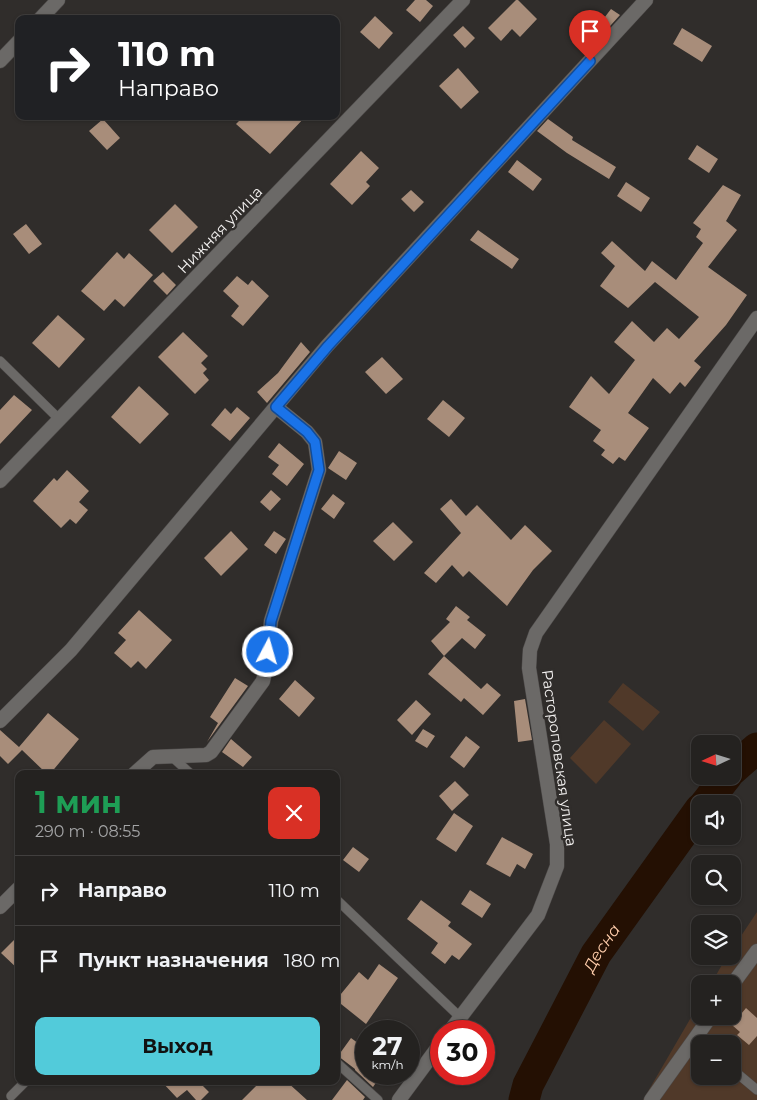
<!DOCTYPE html>
<html lang="ru">
<head>
<meta charset="utf-8">
<style>
	body { margin:0; font-family:Montserrat,sans-serif; background:#2c2a29; color:#f1f3f6; height:100vh; display:flex; flex-direction:column; font-size:19px; white-space:nowrap }
	* { box-sizing:border-box; margin:0 }
	p { font-size:16px; color:#a3a4a5 }
	.icon { flex:none; width:28px; height:28px; fill:none; stroke:currentColor; stroke-width:2; stroke-linecap:round; stroke-linejoin:round }
	.map { position:relative; flex:1; overflow:hidden }
	.sheet { position:absolute; left:15px; top:770px; width:325px; height:315px; display:flex; flex-direction:column; background:#242220; border-radius:10px; box-shadow:0 1px 4px #0004,0 0 0 1px #413f3e }
	.sheet>* { flex:none }
	.banner { position:absolute; left:15px; top:15px; width:325px; height:105px; border-radius:10px; box-shadow:0 1px 4px #0004,0 0 0 1px #413f3e; background:#202124; color:#fff; overflow:hidden }
	.needle { width:32px; rotate:266deg }
	.controls { position:absolute; left:691px; top:735px; display:grid; gap:10px }
	.controls a { display:grid; place-items:center; width:50px; height:50px; border-radius:10px; background:#242220; box-shadow:0 1px 4px #0004,0 0 0 1px #413f3e; font-size:25px }
	.speed { position:absolute; left:355px; top:1020px; display:flex; gap:10px; font-size:25px; font-weight:700; text-align:center }
	.speed>* { display:grid; place-content:center; width:65px; height:65px; border-radius:50%; background:#242220; box-shadow:0 1px 4px #0004,0 0 0 1px #413f3e; line-height:1 }
	.speed small { font-size:12px; font-weight:400 }
	.speed .limit { border:8px solid #d22; background:#fff; color:#111 }
	.pin { position:absolute; display:grid; place-items:center; width:42px; height:42px; color:#fff; margin:-51px -21px; border-radius:50% 50% 50% 0; rotate:-45deg; box-shadow:0 0 5px #0007 }
	.pin .icon { rotate:45deg }
	.me { position:absolute; width:55px; margin:-28px; rotate:6deg; stroke-linejoin:round; filter:drop-shadow(0 0 4px #0008) }
	.turn { display:flex; align-items:center; gap:18px; height:105px; padding:0 20px; font-size:22px }
	.turn .icon { width:65px; height:65px; stroke-width:2.5 }
	.turn b { display:block; font-size:35px; line-height:42px }
	.round { display:grid; place-items:center; flex:none; width:52px; height:52px; border-radius:10px; background:#2c2a29 }
	.overview { display:flex; align-items:center; justify-content:space-between; height:85px; padding:0 20px }
	h1 { font-size:30px; font-weight:700; line-height:38px; color:#1e9e55 }
	.primary-button { display:flex; gap:10px; margin-top:auto; padding:10px 20px }
	.primary-button a { flex:1; height:58px; border-radius:10px; background:#52cbda; color:#111; font-size:20px; font-weight:700; line-height:58px; text-align:center }
	ul { padding:0; list-style:none }
	li { display:flex; align-items:center; gap:15px; height:70px; padding:0 20px; border-top:1px solid #413f3e }
	li div { flex:1 }
	li b { display:block; font-size:19px }
	li em { font-style:normal }
	.map>svg:first-child { display:block }
</style>
</head>
<body>
<div class="map">
<svg width="757" height="1100" viewBox="0 0 757 1100">
	<rect width="100%" height="100%" fill="#302d2b"/>
	<path fill="#503929" fill-rule="evenodd" d="M 623,683 L 660,712 L 643,731 L 608,702 Z
		M 604,720 L 631,744 L 596,784 L 570,758 Z
		M 757,912 L 757,1100 L 643,1100 L 700,1002 L 700,1016 L 732,1016 L 732,984 L 711,984 L 727,956 L 732,956 L 733,948 ZM 700,1044 L 732,1044 L 732,1076 L 700,1076 Z"/>
	<g fill="none" stroke-linecap="round" stroke-linejoin="round">
		<g stroke="#241003" stroke-width="31">
			<path d="M 732,770 L 757,748"/>
			<path d="M 705,804 L 727,776"/>
			<path id="s1" d="M 524,1100 L 528,1085 L 596,954 L 700,809"/>
		</g>
	</g>
	<path fill="#a88d7a" d="M 415,0 L 426,0 L 433,6 L 420,22 L 406,10 Z
		M 516,0 L 518,0 L 537,19 L 520,37 L 512,29 L 501,41 L 488,28 Z
		M 611,9 L 620,15 L 602,35 L 595,30 Z
		M 375,16 L 393,33 L 379,49 L 360,32 Z
		M 463,26 L 475,38 L 465,48 L 453,35 Z
		M 682,28 L 712,46 L 702,62 L 673,44 Z
		M 458,68 L 479,92 L 461,109 L 439,86 Z
		M 244,116 L 306,116 L 270,154 L 236,124 Z
		M 103,119 L 120,138 L 107,150 L 89,131 Z
		M 548,119 L 573,137 L 572,140 L 616,167 L 609,179 L 567,153 L 537,131 Z
		M 697,145 L 718,159 L 709,173 L 688,159 Z
		M 361,151 L 379,168 L 366,182 L 370,186 L 352,205 L 330,184 Z
		M 517,160 L 542,179 L 533,191 L 508,172 Z
		M 626,182 L 650,198 L 641,212 L 617,196 Z
		M 723,185 L 741,195 L 726,221 L 737,230 L 708,267 L 747,295 L 726,325 L 694,361 L 701,367 L 685,387 L 680,382 L 670,394 L 653,378 L 628,413 L 649,428 L 625,461 L 619,457 L 613,464 L 601,455 L 605,450 L 593,441 L 601,430 L 569,407 L 591,376 L 609,394 L 635,360 L 614,342 L 632,321 L 654,342 L 667,328 L 679,339 L 699,317 L 655,282 L 628,308 L 600,286 L 615,266 L 601,253 L 612,241 L 645,271 L 652,261 L 676,280 L 703,243 L 696,237 L 701,229 L 693,223 Z
		M 411,190 L 424,202 L 414,212 L 401,199 Z
		M 175,204 L 198,227 L 172,253 L 149,230 Z
		M 26,224 L 42,244 L 29,254 L 13,234 Z
		M 478,230 L 519,259 L 512,269 L 470,240 Z
		M 117,252 L 124,259 L 129,253 L 153,275 L 124,307 L 115,299 L 104,311 L 81,291 Z
		M 163,272 L 176,285 L 167,295 L 153,281 Z
		M 237,276 L 248,285 L 252,280 L 269,296 L 243,326 L 231,316 L 239,306 L 223,291 Z
		M 58,315 L 85,339 L 59,368 L 32,343 Z
		M 183,332 L 208,356 L 201,363 L 207,369 L 203,373 L 209,380 L 195,394 L 158,357 Z
		M 301,342 L 310,352 L 267,403 L 257,392 L 278,373 Z
		M 382,357 L 403,379 L 386,394 L 365,372 Z
		M 139,386 L 169,414 L 140,444 L 111,417 Z
		M 14,395 L 32,410 L 0,444 L 0,410 Z
		M 443,400 L 465,418 L 449,437 L 427,419 Z
		M 237,407 L 250,418 L 230,441 L 211,425 L 225,408 L 231,414 Z
		M 279,443 L 304,464 L 287,486 L 272,474 L 279,465 L 268,457 Z
		M 339,451 L 357,463 L 346,480 L 328,468 Z
		M 67,470 L 89,491 L 79,502 L 88,510 L 76,524 L 70,519 L 61,528 L 33,501 L 54,478 L 57,481 Z
		M 271,490 L 281,499 L 270,511 L 260,502 Z
		M 333,494 L 345,503 L 334,519 L 321,509 Z
		M 451,499 L 466,516 L 477,505 L 511,540 L 525,525 L 552,551 L 533,570 L 507,606 L 469,571 L 463,577 L 452,565 L 436,583 L 424,573 L 461,533 L 440,509 Z
		M 393,522 L 413,542 L 394,561 L 373,541 Z
		M 231,531 L 248,549 L 221,576 L 204,558 Z
		M 274,531 L 286,539 L 276,554 L 264,545 Z
		M 456,606 L 470,617 L 467,620 L 486,635 L 475,649 L 462,638 L 444,656 L 431,641 L 450,622 L 446,619 Z
		M 139,610 L 172,640 L 146,669 L 138,661 L 131,668 L 114,653 L 126,640 L 118,633 Z
		M 444,656 L 481,689 L 487,683 L 501,695 L 483,715 L 464,698 L 461,702 L 428,674 Z
		M 235,678 L 248,686 L 207,742 L 218,723 L 210,717 Z
		M 295,680 L 315,698 L 299,717 L 279,699 Z
		M 525,699 L 532,740 L 518,742 L 514,701 Z
		M 416,700 L 431,714 L 412,735 L 397,720 Z
		M 48,713 L 79,739 L 50,774 L 47,774 L 22,750 L 8,764 L 0,756 L 0,730 L 19,747 Z
		M 423,729 L 435,736 L 427,748 L 415,741 Z
		M 466,736 L 480,747 L 464,768 L 450,757 Z
		M 231,739 L 252,757 L 243,767 L 222,752 Z
		M 455,781 L 469,795 L 452,811 L 439,796 Z
		M 454,813 L 473,826 L 456,852 L 436,839 Z
		M 502,837 L 533,854 L 525,869 L 517,864 L 510,877 L 486,864 Z
		M 353,847 L 369,859 L 359,872 L 343,860 Z
		M 470,890 L 491,904 L 482,918 L 461,904 Z
		M 421,900 L 451,922 L 448,926 L 472,944 L 459,960 L 452,955 L 445,964 L 431,953 L 438,943 L 407,919 Z
		M 19,935 L 19,970 L 1,953 Z
		M 379,964 L 398,978 L 366,1024 L 336,1000 L 359,972 L 368,980 Z
		M 746,1008 L 757,1018 L 757,1036 L 749,1045 L 737,1035 L 740,1032 L 732,1025 Z
		M 351,1038 L 366,1049 L 366,1074 L 382,1074 L 373,1087 L 355,1070 L 355,1069 L 338,1056 Z
		M 347,1080 L 365,1097 L 363,1100 L 332,1100 Z
		M 161,1081 L 198,1081 L 209,1092 L 201,1100 L 196,1100 L 187,1090 L 177,1098 Z
		M 261,1081 L 286,1081 L 307,1100 L 242,1100 Z"/>
	<g fill="none" stroke-linecap="round" stroke-linejoin="round">
		<defs>
			<path id="service" d="M 0,361 L 60,420
				M 171,756 L 191,774
				M 336,899 L 461,1018
				M 696,1037 L 703,1044
				M 336,1062 L 378,1100
				M 732,1069 L 757,1090
				M 11,1096 L 26,1081"/>
			<path id="minor" d="M 40,19 L 58,0
				M 0,61 L 19,41
				M 0,481 L 463,0
				M 0,721 L 71,650 L 327,346 L 646,0
				M 134,774 L 153,757 L 206,755 L 211,752 L 263,681 L 267,663 L 271,621 L 319,470 L 315,442 L 307,432 L 276,407
				M 0,907 L 19,888
				M 732,985 L 757,951
				M 450,1031 L 538,915 L 557,866 L 557,844 L 529,668 L 530,650 L 536,633 L 757,318
				M 399,1100 L 441,1043
				M 651,1100 L 711,1016"/>
		</defs>
		<use href="#service" stroke="#4d4a49" stroke-width="10"/>
		<use href="#minor" stroke="#4d4a49" stroke-width="15"/>
		<use href="#service" stroke="#6b6967" stroke-width="9"/>
		<use href="#minor" stroke="#6b6967" stroke-width="14"/>
	</g>
	<g fill="none" stroke-linecap="round" stroke-linejoin="round">
		<defs>
			<path id="route" d="M 268,652 L 271,621 L 319,470 L 315,442 L 307,432 L 276,407 L 328,346 L 590,61"/>
		</defs>
		<use href="#route" stroke="#114b97" stroke-width="12"/>
		<use href="#route" stroke="#1a73e8" stroke-width="9"/>
	</g>
	<g text-anchor="middle" stroke-width="5" stroke-linejoin="round" paint-order="stroke">
		<g font-size="15" fill="#f3f1f0" stroke="#302d2b">
			<text transform="translate(220 230) rotate(-46)" y="5">Нижняя улица</text>
			<text transform="translate(559 758) rotate(82)" y="5">Растороповская улица</text>
		</g>
		<g font-size="16" font-style="italic" fill="#ffcdab" stroke="#302d2b">
			<text dy="6" stroke="none"><textPath href="#s1" startOffset="171">Десна</textPath></text>
		</g>
	</g>
</svg>
<div class="controls">
<a><svg class="needle" viewBox="-14 -14 28 28"><path d="M0-13l5 13h-10z" fill="#e53935"/><path d="M0 13l5-13h-10z" fill="#a3a4a5"/></svg></a>
<a><svg class="icon" aria-label="sound" viewBox="0 0 24 24"><path d="M4 9h4l5-4v14l-5-4H4zM17 9q2 3 0 6"/></svg></a>
<a><svg class="icon" aria-label="search" viewBox="0 0 24 24"><circle cx="10" cy="10" r="6"/><path d="M15 15l6 6"/></svg></a>
<a><svg class="icon" aria-label="layers" viewBox="0 0 24 24"><path d="M12 4l9 5-9 5-9-5zM3 14l9 5 9-5"/></svg></a>
<a>+</a>
<a>−</a>
</div>
<div class="speed"><div>27<small>km/h</small></div><div class="limit">30</div></div>
<div class="pin" style="left:590px;top:61px;background:#d93025"><svg class="icon" aria-label="arrive" viewBox="0 0 24 24"><path d="M6 21V4h12l-3 4 3 4H6"/></svg></div>
<svg class="me" style="left:268px;top:652px" viewBox="-20 -20 40 40"><circle r="17" fill="#1a73e8" stroke="#fff" stroke-width="3"/><path d="M0-11L8 9 0 5-8 9z" fill="#fff"/></svg>
<div class="banner">
<div class="turn"><svg class="icon" aria-label="right" viewBox="0 0 24 24"><path d="M7 20v-9h11M14 6l5 5-5 5"/></svg><div><b>110 m</b>Направо</div></div>
</div>
<section class="sheet">
<div class="overview"><div><h1>1 мин</h1><p>290 m · 08:55</p></div><a class="round" style="background:#d93025;color:#fff"><svg class="icon" aria-label="close" viewBox="0 0 24 24"><path d="M6 6l12 12M18 6L6 18"/></svg></a></div>
<ul>
<li><svg class="icon" aria-label="right" viewBox="0 0 24 24"><path d="M7 20v-9h11M14 6l5 5-5 5"/></svg><div><b>Направо</b></div><em>110 m</em></li>
<li><svg class="icon" aria-label="arrive" viewBox="0 0 24 24"><path d="M6 21V4h12l-3 4 3 4H6"/></svg><div><b>Пункт назначения</b></div><em>180 m</em></li>
</ul>
<div class="primary-button"><a>Выход</a></div>
</section>
</div>
</body>
</html>
